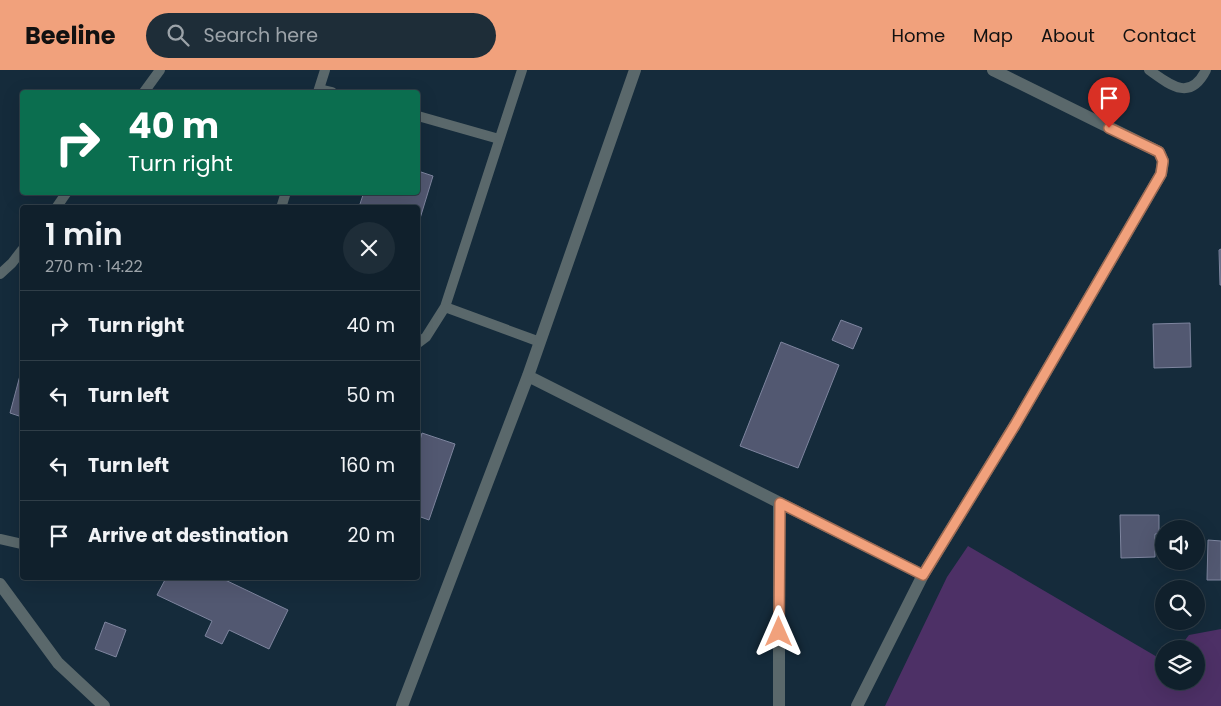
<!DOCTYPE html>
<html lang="en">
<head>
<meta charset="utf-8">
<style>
	body { margin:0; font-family:Poppins,sans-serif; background:#1e2d38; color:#f1f3f6; height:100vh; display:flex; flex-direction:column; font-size:19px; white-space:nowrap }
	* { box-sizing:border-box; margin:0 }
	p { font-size:16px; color:#9ca3a9 }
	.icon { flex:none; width:28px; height:28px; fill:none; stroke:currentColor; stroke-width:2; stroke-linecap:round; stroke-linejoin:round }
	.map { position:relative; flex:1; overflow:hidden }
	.sheet { position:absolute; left:20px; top:135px; width:400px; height:375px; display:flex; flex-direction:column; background:#10202c; border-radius:5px; box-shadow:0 5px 20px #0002,0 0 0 1px #303e48 }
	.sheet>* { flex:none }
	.banner { position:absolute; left:20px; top:20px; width:400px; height:105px; border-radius:5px; box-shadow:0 5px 20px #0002,0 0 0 1px #303e48; background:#0b6e4f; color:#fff; overflow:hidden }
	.tools { position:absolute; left:1155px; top:450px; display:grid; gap:10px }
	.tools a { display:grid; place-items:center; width:50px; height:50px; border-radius:50%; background:#10202c; box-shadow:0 5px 20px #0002,0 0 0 1px #303e48; font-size:25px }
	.pin { position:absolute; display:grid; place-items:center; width:42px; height:42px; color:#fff; margin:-51px -21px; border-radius:50% 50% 50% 0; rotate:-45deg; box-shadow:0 0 5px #0007 }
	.pin .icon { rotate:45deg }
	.me { position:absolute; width:55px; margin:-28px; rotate:0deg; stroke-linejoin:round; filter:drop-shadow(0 0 4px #0008) }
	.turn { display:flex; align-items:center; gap:18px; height:105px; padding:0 25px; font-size:22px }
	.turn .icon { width:65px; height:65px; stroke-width:2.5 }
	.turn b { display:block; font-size:35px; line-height:42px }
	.round { display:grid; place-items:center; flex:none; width:52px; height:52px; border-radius:26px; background:#1e2d38 }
	.headline { display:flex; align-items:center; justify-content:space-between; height:85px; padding:0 25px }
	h1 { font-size:30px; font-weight:600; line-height:38px }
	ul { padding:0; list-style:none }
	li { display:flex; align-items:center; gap:15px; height:70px; padding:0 25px; border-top:1px solid #303e48 }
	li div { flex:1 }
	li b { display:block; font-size:19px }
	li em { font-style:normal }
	header { display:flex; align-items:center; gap:30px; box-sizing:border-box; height:70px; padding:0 25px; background:#f1a17c; color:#111 }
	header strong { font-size:24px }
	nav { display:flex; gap:28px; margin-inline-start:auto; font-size:18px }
	.search { width:350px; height:45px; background:#1e2d38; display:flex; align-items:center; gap:12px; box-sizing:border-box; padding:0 18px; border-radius:28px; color:#9ca3a9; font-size:19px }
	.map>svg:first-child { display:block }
</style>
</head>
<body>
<header>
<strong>Beeline</strong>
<div class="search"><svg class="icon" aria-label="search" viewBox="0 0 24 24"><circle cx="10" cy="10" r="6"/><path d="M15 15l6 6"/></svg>Search here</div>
<nav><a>Home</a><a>Map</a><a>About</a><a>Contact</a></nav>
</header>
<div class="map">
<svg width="1221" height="636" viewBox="0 0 1221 636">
	<rect width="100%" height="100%" fill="#152b3b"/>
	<path fill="#4d3066" d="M 968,476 L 1164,591 L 1164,611 L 1196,611 L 1196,579 L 1178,579 L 1189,565 L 1221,559 L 1221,636 L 885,636 L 947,507 Z"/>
	<path fill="#525871" stroke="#7e859f" d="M 418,101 L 433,106 L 418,155 L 418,138 L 359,137 L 364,122 L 418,122 Z
		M 1221,179 L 1221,215 L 1220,215 L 1219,180 Z
		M 841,250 L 862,258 L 853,279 L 832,270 Z
		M 1190,253 L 1191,297 L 1154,298 L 1153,254 Z
		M 781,272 L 839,295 L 798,398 L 740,376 Z
		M 22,298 L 22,347 L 10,343 Z
		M 422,363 L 455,374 L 429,450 L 418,446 L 418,377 Z
		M 1120,445 L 1159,445 L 1159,464 L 1155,464 L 1155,487 L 1121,488 Z
		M 1208,470 L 1221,471 L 1221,510 L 1207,510 Z
		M 166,508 L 221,508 L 288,540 L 269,579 L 229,560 L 222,574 L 205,566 L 212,551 L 157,525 Z
		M 105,552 L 126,560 L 116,587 L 95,579 Z"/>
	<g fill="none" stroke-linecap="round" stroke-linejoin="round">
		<path stroke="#5a686b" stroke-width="10" d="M 1149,0 C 1170,15 1190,32 1206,0
			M 319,19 L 332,22
			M 144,22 L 160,0
			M 318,22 L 325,0
			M 418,46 L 499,69
			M 56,138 L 67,122
			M 281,138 L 286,122
			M 0,204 L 12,193 L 22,180
			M 445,237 L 540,272
			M 418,273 L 426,267 L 445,237 L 522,0
			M 0,469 L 22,474"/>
		<path stroke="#5a686b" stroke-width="12" d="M 528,306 L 923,505
			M 0,514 L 58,593 L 104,636
			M 402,636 L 528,306 L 635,0
			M 779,636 L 779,433"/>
		<path stroke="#5a686b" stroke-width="12" d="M 857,636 L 923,505 L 1015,355 L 1161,104 L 1163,91 L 1159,82 L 993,0"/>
	</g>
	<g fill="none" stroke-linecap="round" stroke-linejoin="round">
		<defs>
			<path id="route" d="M 779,562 L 780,433 L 923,505 L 1015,355 L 1161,104 L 1163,91 L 1159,82 L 1109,58"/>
		</defs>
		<use href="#route" stroke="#9d6951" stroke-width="12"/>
		<use href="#route" stroke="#f1a17c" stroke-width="9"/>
	</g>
</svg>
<div class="tools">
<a><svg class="icon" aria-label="sound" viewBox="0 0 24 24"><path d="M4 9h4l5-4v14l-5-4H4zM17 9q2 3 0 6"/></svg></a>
<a><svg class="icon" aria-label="search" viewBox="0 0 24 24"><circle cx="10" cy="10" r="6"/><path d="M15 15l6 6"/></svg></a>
<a><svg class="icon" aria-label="layers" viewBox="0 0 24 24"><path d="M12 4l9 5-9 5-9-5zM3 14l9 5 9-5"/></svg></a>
</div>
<div class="pin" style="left:1109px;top:58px;background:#d93025"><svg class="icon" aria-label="arrive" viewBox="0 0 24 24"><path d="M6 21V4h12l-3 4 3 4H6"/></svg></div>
<svg class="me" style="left:779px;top:562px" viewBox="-20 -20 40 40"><path d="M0-17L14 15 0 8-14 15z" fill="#f1a17c" stroke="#fff" stroke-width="4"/></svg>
<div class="banner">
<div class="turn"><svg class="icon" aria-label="right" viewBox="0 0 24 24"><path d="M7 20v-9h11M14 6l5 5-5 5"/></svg><div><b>40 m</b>Turn right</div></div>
</div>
<section class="sheet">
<div class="headline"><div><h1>1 min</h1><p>270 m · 14:22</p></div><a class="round"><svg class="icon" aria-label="close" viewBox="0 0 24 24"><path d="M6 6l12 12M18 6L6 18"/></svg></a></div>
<ul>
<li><svg class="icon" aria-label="right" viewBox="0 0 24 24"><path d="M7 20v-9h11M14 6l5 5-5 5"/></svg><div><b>Turn right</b></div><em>40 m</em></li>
<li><svg class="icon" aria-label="left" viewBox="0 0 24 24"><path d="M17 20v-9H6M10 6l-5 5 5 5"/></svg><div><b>Turn left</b></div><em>50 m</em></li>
<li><svg class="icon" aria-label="left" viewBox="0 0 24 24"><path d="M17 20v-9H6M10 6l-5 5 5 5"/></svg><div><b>Turn left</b></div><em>160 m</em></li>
<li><svg class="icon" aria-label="arrive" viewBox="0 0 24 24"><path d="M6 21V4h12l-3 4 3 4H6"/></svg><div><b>Arrive at destination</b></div><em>20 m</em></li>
</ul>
</section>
</div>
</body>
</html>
